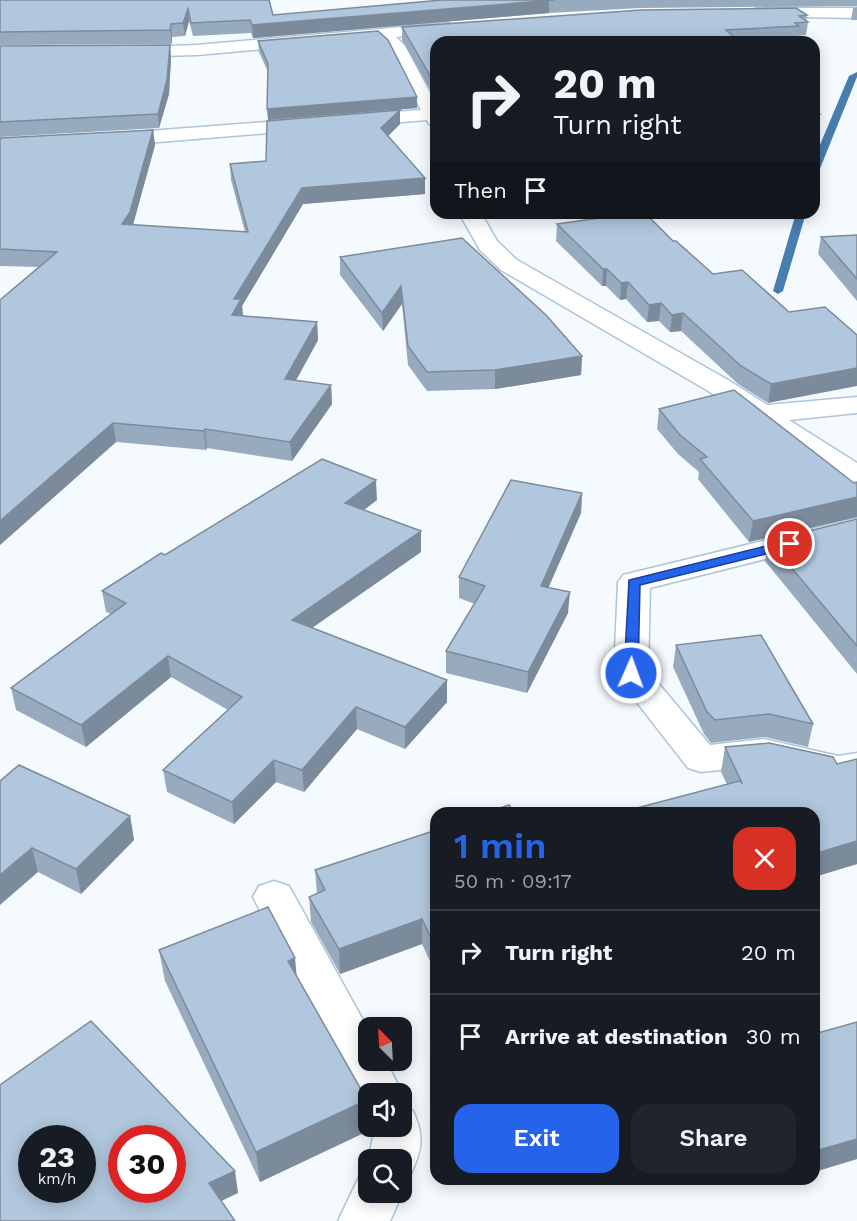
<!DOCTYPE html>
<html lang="en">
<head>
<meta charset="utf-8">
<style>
	body { margin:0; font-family:"Work Sans",sans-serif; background:#20242c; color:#f1f3f6; height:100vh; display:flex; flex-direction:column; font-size:22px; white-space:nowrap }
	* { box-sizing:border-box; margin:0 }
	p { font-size:20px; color:#9ea1a6 }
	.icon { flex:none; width:33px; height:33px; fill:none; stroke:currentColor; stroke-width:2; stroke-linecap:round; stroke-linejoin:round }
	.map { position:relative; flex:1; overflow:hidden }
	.side { position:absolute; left:430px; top:807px; width:390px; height:378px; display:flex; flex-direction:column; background:#171b24; border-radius:18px; box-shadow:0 3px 15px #0003 }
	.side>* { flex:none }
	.hud { position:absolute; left:430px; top:36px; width:390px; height:183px; border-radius:18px; box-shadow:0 3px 15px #0003; background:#171b24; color:#f1f3f6; overflow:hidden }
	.needle { width:39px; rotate:336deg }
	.tools { position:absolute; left:358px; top:1017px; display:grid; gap:12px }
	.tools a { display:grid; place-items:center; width:54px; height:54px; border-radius:12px; background:#171b24; box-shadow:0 3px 15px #0003; font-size:30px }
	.speed { position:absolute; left:18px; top:1125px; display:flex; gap:12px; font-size:30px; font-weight:700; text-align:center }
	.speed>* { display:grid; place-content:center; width:78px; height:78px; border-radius:50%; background:#171b24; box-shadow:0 3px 15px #0003; line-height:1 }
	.speed small { font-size:15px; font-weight:400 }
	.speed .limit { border:9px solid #d22; background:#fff; color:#111 }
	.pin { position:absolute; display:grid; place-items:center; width:51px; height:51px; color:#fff; margin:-26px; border:3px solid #fff; border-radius:50%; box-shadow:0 2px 6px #0007 }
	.me { position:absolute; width:66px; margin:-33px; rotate:2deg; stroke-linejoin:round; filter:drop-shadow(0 0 4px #0008) }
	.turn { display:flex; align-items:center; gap:21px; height:126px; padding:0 24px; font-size:27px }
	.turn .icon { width:78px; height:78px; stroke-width:2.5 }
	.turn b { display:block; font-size:42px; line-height:51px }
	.then { display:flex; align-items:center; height:57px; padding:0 24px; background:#0003; gap:12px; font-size:22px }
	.round { display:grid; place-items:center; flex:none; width:63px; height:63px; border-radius:18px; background:#20242c }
	.head { display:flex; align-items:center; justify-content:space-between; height:102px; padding:0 24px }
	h1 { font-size:36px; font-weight:600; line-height:45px; color:#2563eb }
	.primary-button { display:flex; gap:12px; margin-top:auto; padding:12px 24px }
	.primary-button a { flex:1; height:69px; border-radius:18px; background:#2563eb; color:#fff; font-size:24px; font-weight:600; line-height:69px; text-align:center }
	.primary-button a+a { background:#20242c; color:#f1f3f6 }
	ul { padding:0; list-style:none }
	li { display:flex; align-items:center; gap:18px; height:84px; padding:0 24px; border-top:2px solid #363941 }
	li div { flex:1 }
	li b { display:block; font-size:22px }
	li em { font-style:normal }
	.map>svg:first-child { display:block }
</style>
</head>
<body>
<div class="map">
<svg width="857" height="1221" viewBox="0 0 857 1221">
	<rect width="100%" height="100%" fill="#f5faff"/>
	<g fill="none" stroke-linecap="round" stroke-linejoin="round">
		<path fill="#477daf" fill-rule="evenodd" d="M 857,72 L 857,77 L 819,171 L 814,174 L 814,159 L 849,76 Z
			M 796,213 L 806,213 L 783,291 L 778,294 L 773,291 Z"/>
		<defs>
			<path id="minor" d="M 757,8 L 857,8 L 857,18 L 752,16 L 749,13 Z
				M 448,23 L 456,28 L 454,31 L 396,37 L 405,46 L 436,104 L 436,125 L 429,124 L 427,120 L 110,146 L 103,144 L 100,140 L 103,136 L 110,134 L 421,110 L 390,49 L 378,39 L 197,55 L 125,57 L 119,56 L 117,52 L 119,48 L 197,45 Z
				M 459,213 L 481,213 L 497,241 L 517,260 L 728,380 L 767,405 L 857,397 L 857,413 L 789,420 L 857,463 L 857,485 L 847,482 L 710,392 L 501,270 L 480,250 Z
				M 857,518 L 857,536 L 650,588 L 648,671 L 710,745 L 764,739 L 838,756 L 857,753 L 857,779 L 838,782 L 764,765 L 701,772 L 688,768 L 614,673 L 618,582 L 623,575 Z
				M 274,881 L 289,886 L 369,1031 L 369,1060 L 385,1060 L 403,1094 L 402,1095 L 402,1094 L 369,1094 L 369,1111 L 362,1109 L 253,897 L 259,886 Z
				M 402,1107 L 413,1111 C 425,1137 422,1150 410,1176 L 402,1179 L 402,1160 L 368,1160 L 374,1133 L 372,1126 L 402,1126 Z
				M 369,1172 L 369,1192 L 402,1192 L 402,1190 L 403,1192 L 390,1221 L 338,1221 L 360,1175 Z"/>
		</defs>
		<use href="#minor" stroke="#aec4da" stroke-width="3"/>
		<use href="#minor" fill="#fff" fill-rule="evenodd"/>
	</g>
	<path fill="#98abbe" d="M 0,0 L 273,15 L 442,0 L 857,0 L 857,6 L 640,8 L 549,13 L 253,38 L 251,33 L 193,36 L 189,21 L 185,36 L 172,37 L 172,44 L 0,45 Z
		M 857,7 L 857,20 L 851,20 L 853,8 Z
		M 807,15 L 806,21 L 808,22 L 806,35 L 797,36 L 797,39 L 746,42 L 436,42 L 436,100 L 402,40 L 402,27 Z
		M 258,41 L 417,108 L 268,120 L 268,72 L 259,52 Z
		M 170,45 L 171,58 L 169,94 L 159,128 L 0,137 L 0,46 Z
		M 400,110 L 400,124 L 388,136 L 425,178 L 425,194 L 303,204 L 242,306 L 243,316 L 317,322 L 318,340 L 296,380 L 331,385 L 332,404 L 292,461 L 207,448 L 206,450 L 116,442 L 0,545 L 0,300 L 38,267 L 0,266 L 0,138 L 153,130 L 155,145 L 133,225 L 245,232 L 231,180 L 230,164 L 266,161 Z
		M 595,213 L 645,213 L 673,241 L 713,274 L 789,312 L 768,403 L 738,384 L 681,331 L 670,332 L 659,321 L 647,322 L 626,299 L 620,300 L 606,286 L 602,286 L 556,241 L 557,224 L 596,218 Z
		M 857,235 L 857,301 L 818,254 L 821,237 Z
		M 340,257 L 582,356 L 581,375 L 495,389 L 427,391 L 408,365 L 402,304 L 383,331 L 340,275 Z
		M 659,409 L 854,483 L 857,482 L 857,517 L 749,542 L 698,479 L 699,472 L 678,454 L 657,429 Z
		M 582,493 L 581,513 L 548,588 L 568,613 L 527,693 L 446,673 L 446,651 L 475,604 L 459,598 L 459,577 Z
		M 377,500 L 363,510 L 421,531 L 421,552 L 312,628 L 447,702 L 405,749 L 357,729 L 304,792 L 276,782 L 234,824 L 167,792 L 163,770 L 228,710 L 171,677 L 86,747 L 16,710 L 11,688 L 111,614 L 106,612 L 102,591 L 165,555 Z
		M 857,519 L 857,674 L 765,561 L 769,541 Z
		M 676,645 L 813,724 L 808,747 L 765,737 L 711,743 L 704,734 L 673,667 Z
		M 725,747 L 837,764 L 857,759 L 857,864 L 814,877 L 727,784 L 721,772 Z
		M 0,781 L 130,816 L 134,840 L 81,894 L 38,872 Z
		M 436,830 L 436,974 L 422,944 L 340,974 L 311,922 L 309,897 L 317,894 L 315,870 Z
		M 159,950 L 297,976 L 367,1100 L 368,1131 L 260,1182 L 165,981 Z
		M 814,1034 L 857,1159 L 814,1172 Z"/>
	<path fill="#7c8b9b" d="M 549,0 L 549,13 L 253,38 L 252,25 Z
		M 188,9 L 189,21 L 185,36 L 183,23 Z
		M 171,24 L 172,37 L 172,44 L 170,30 Z
		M 170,45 L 171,58 L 169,94 L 159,128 L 158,114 Z
		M 417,97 L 417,108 L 268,120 L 267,109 Z
		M 400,110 L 400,124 L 381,143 L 381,128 Z
		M 820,114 L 818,129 L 814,129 L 814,115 Z
		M 153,130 L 155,145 L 132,228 L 122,224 Z
		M 425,178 L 425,194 L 303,204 L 242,306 L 243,317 L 232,315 L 234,299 L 302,188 Z
		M 603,269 L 607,269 L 606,286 L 602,286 Z
		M 628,282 L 626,299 L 620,300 L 621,283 Z
		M 401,286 L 402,304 L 383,331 L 382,313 Z
		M 661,303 L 659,321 L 647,322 L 649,305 Z
		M 683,313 L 681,331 L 670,332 L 672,315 Z
		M 317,322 L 318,340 L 287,397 L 285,379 Z
		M 582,356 L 581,375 L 495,389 L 495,370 Z
		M 857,368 L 857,386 L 768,403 L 771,384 Z
		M 331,385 L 332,404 L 292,461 L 290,442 Z
		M 113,423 L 116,442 L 0,545 L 0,521 Z
		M 205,429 L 207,448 L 206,450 L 204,431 Z
		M 376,480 L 377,500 L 346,524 L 345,503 Z
		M 582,493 L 581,513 L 540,607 L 541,586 Z
		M 857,497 L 857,517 L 749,542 L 753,521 Z
		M 421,531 L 421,552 L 293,641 L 292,620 Z
		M 570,592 L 568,613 L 527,693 L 528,672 Z
		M 168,656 L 171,677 L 86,747 L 81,725 Z
		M 447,680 L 447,702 L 405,749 L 405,727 Z
		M 356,707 L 357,729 L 304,792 L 302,770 Z
		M 274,760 L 276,782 L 234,824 L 232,802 Z
		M 130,816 L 134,840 L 81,894 L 76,869 Z
		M 857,841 L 857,864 L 814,877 L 814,854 Z
		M 32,848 L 38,872 L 0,905 L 0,875 Z
		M 422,919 L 422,944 L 340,974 L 339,949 Z
		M 295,958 L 298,989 L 288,961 Z
		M 367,1100 L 368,1131 L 260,1182 L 256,1152 Z
		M 857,1139 L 857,1159 L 814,1172 L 814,1164 L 819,1150 Z
		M 235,1171 L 238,1193 L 213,1205 L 209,1183 Z"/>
	<path fill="#b1c7dd" stroke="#7c8b9b" stroke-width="1.5" fill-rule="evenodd" d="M 0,0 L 269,0 L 273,15 L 442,0 L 554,0 L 252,25 L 250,20 L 191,23 L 188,9 L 183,23 L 171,24 L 170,30 L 0,32 Z
		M 796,8 L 807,15 L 799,16 L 808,22 L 795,23 L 799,26 L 726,30 L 740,42 L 436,42 L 436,86 L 402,27 L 641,10 Z
		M 378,31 L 388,40 L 417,97 L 267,109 L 268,64 L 258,41 Z
		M 170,45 L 167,80 L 158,114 L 0,122 L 0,46 Z
		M 814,109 L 820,114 L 814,115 Z
		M 400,110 L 381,128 L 425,178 L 302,188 L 234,299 L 241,299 L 232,315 L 317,322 L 285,379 L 331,385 L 290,442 L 205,429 L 204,431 L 113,423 L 0,521 L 0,300 L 57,252 L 0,249 L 0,138 L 153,130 L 130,212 L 122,224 L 248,232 L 230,164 L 266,161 L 267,121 Z
		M 598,213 L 645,213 L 673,241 L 676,241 L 713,274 L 742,270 L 789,312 L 825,307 L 857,335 L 857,368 L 771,384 L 741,366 L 683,313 L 672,315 L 661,303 L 649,305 L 628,282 L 621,283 L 607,269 L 603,269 L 557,224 L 599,218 Z
		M 857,235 L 857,279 L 821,237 Z
		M 462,238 L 546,315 L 582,356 L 495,370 L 427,372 L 408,346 L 401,286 L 382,313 L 340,257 Z
		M 734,390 L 854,483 L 857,482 L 857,497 L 753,521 L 700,459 L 707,457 L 680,435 L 659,409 Z
		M 322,459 L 376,480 L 345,503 L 421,531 L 292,620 L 447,680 L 405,727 L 356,707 L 302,770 L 274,760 L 232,802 L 163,770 L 242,697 L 168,656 L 81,725 L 11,688 L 126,603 L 102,591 L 161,553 L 165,555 Z
		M 511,480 L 582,493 L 541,586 L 570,592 L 528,672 L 446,651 L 485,586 L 459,577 Z
		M 857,519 L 857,646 L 769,541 Z
		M 761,635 L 813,724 L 769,714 L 715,720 L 707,712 L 676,645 Z
		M 769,743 L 833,757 L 837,764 L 857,759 L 857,841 L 814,854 L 814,813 L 618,813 L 739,781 L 742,783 L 725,747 Z
		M 19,765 L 130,816 L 76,869 L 32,848 L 0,875 L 0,781 Z
		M 509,805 L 515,813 L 486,813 Z
		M 436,830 L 436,949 L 422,919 L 339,949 L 309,897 L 325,890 L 315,870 Z
		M 268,907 L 295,958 L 288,961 L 367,1100 L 256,1152 L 159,950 Z
		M 91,1021 L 235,1171 L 209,1183 L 235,1221 L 0,1221 L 0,1085 ZM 32,1138 L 82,1138 L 82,1190 L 32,1190 ZM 122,1138 L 172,1138 L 172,1190 L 122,1190 Z
		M 857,1022 L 857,1139 L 819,1150 L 814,1143 L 814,1034 Z"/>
	<path fill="#2563eb" stroke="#184099" stroke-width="1.5" d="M 790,540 L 796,544 L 795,547 L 640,585 L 638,673 L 636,676 L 626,676 L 624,673 L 629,580 Z"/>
</svg>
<div class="tools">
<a><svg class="needle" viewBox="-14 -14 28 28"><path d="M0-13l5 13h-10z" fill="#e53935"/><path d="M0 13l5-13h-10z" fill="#9ea1a6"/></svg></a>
<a><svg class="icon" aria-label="sound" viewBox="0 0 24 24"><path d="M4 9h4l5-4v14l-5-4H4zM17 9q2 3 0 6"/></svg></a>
<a><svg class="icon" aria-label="search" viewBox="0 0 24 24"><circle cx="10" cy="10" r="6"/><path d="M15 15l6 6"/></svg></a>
</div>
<div class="speed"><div>23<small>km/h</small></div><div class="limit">30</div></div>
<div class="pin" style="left:790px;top:544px;background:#d93025"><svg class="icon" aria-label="arrive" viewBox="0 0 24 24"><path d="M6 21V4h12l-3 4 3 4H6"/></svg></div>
<svg class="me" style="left:631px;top:673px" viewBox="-20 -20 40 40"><circle r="17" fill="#2563eb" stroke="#fff" stroke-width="3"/><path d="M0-11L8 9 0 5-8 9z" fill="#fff"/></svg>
<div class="hud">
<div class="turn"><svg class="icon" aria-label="right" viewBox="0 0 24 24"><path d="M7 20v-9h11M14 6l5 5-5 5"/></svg><div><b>20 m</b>Turn right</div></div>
<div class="then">Then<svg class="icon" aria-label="arrive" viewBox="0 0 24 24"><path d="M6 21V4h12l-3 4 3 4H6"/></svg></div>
</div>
<section class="side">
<div class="head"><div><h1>1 min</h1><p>50 m · 09:17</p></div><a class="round" style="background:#d93025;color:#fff"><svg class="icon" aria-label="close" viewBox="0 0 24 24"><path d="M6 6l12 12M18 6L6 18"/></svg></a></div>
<ul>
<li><svg class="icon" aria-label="right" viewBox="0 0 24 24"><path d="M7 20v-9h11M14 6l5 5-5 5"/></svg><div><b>Turn right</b></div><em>20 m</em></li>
<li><svg class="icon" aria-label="arrive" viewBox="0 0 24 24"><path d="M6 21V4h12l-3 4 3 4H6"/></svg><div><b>Arrive at destination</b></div><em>30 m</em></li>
</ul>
<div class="primary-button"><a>Exit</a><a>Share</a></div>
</section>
</div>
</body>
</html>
